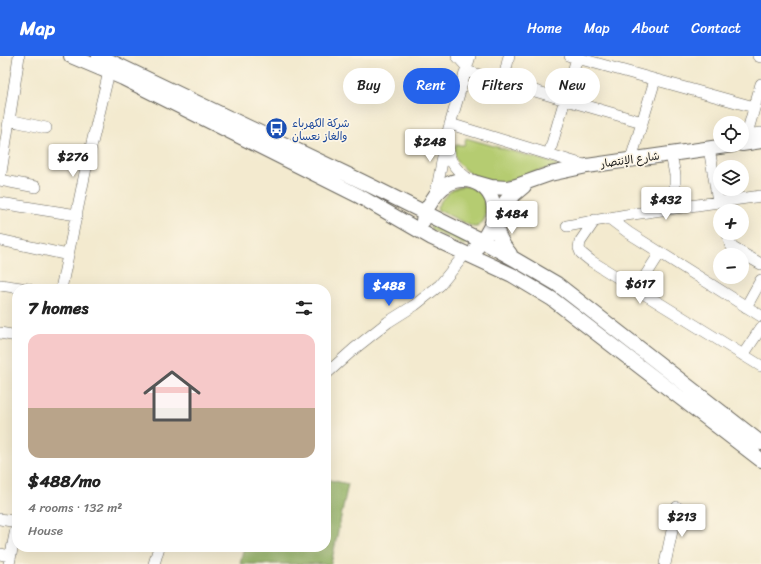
<!DOCTYPE html>
<html lang="en">
<head>
<meta charset="utf-8">
<style>
  :root { --surface:#fff; --page:#f2f2f2; --text:#222; --muted:#767676; --accent:#2563eb }
  body { margin:0; font-family:Sriracha,"Playpen Sans Arabic",sans-serif; background:var(--page); color:var(--text); height:100vh; display:flex; flex-direction:column; font-size:15px; white-space:nowrap }
  * { box-sizing:border-box; margin:0 }
  p { font-size:13px; color:var(--muted) }
  .icon { flex:none; width:22px; height:22px; fill:none; stroke:currentColor; stroke-width:2; stroke-linecap:round; stroke-linejoin:round }
  .map { position:relative; flex:1; overflow:hidden }
  .details { position:absolute; left:12px; top:228px; width:319px; height:268px; display:flex; flex-direction:column; background:var(--surface); border-radius:16px; box-shadow:0 4px 16px #0002 }
  .details>* { flex:none }
  .hud { position:absolute; left:343px; top:12px; width:358px; height:36px; display:flex; gap:8px }
  .tools { position:absolute; left:713px; top:60px; display:grid; gap:8px }
  .tools a { display:grid; place-items:center; width:36px; height:36px; border-radius:50%; background:var(--surface); box-shadow:0 4px 16px #0002; font-size:20px }
  .price { position:absolute; translate:-50% -34px; padding:0 9px; border-radius:4px; background:#fff; color:#222; font-size:13px; line-height:26px; filter:drop-shadow(0 1px 2px #0008) }
  .price::after { content:''; position:absolute; left:50%; top:24px; width:12px; height:9px; margin-left:-6px; background:inherit; clip-path:polygon(0 0,100% 0,50% 100%) }
  .price.active { background:var(--accent); color:#fff }
  ul { padding:0; list-style:none }
  li { display:grid; align-content:center; gap:8px; height:212px; padding:0 16px }
  li span { display:grid; place-items:center; height:124px; border-radius:12px; color:#555 }
  li>.icon { margin-inline-start:auto }
  span .icon { width:72px; height:72px; fill:#fffc; stroke-width:1 }
  li b { font-size:17px }
  h2 { display:flex; justify-content:space-between; align-items:center; height:48px; padding:0 16px; font-size:17px }
  .pill { padding:0 14px; border-radius:18px; background:var(--surface); box-shadow:0 4px 16px #0002; font-size:14px; line-height:36px }
  .pill.active { background:var(--accent); color:#fff }
  header { display:flex; align-items:center; gap:24px; box-sizing:border-box; height:56px; padding:0 20px; background:var(--accent); color:#fff }
  header strong { font-size:19px }
  nav { display:flex; gap:22px; margin-inline-start:auto; font-size:14px }
  .map>svg:first-child { display:block }
</style>
</head>
<body>
<header>
<strong>Map</strong>
<nav><a>Home</a><a>Map</a><a>About</a><a>Contact</a></nav>
</header>
<div class="map">
<svg width="761" height="508" viewBox="0 0 761 508">
  <rect width="100%" height="100%" fill="#fcf5e5"/>
  <filter id="ink" filterUnits="userSpaceOnUse"><feTurbulence type="fractalNoise" baseFrequency=".025" numOctaves="2"/><feDisplacementMap in="SourceGraphic" scale="8" xChannelSelector="R" yChannelSelector="G"/><feConvolveMatrix kernelMatrix="1 2 1 2 8 2 1 2 1" color-interpolation-filters="sRGB"/></filter>
  <filter id="wash" filterUnits="userSpaceOnUse"><feTurbulence type="fractalNoise" baseFrequency=".012" numOctaves="4" result="noise"/><feDisplacementMap in="SourceGraphic" scale="16" xChannelSelector="R" yChannelSelector="G"/><feGaussianBlur stdDeviation="0.9" result="paint"/><feColorMatrix in="noise" values="0 0 0 0 0 0 0 0 0 0 0 0 0 0 0 0 0 1.4 0 .05"/><feComposite in="paint" operator="in"/></filter>
  <g filter="url(#wash)">
    <rect width="100%" height="100%" fill="#f3eacf"/>
    <path fill="#b5cc71" stroke="#687446" d="M466,82L557,108L558,110C548,113 538,115 528,117C522,119 519,122 514,124C499,130 472,122 462,111C455,105 453,97 456,89H464Z
      M463,130L470,131L482,137C487,150 490,162 477,171H473L438,154L437,151C444,140 450,133 463,130Z
      M430,166L469,186L464,189L431,174Z"/>
    <path fill="#90b063" stroke="#566640" d="M326,423L348,428L331,508H240L244,491H326Z"/>
  </g>
  <g filter="url(#ink)">
    <g fill="none" stroke-linecap="round" stroke-linejoin="round">
      <defs>
        <path id="minor" d="M457,0L467,11
          M570,0L754,51
          M758,0L761,1
          M466,15L642,66
          M503,26L509,0
          M9,64L46,72
          M450,68L587,110
          M746,79L761,77
          M744,88L761,28
          M447,89C448,106 458,116 471,125
          M709,92L718,145
          M549,98L577,2
          M671,98L675,119V152
          M631,103L655,24
          M0,123L19,0
          M0,124L36,131
          M434,141L438,127L447,79L470,0
          M0,147L77,159
          M609,162L629,177L761,260
          M595,164L580,186L579,192L581,197L591,205L761,310
          M567,170L626,159L761,140
          M728,177L730,188L733,192L761,208
          M0,184L68,199
          M0,229L28,233
          M61,233L86,112L109,16
          M637,233L660,197
          M746,251L761,224
          M0,277L17,280
          M743,299L761,272
          M326,318L354,293L388,266L415,249L440,229L465,198
          M0,463L17,466
          M0,498L10,500
          M9,508L17,468
          M154,508L159,491
          M665,508L677,451"/>
        <path id="major" d="M71,0L123,22L359,140L432,182L512,219L552,243L761,404
          M99,0L361,125L482,185L516,204L557,228L761,387
          M742,88L761,85
          M477,127L491,131L507,132L516,130L550,118L587,110L733,89
          M423,165C423,156 429,150 433,143C459,101 514,136 487,177C484,182 481,188 476,192
          M510,198C500,187 497,176 494,162L506,145L524,130"/>
      </defs>
      <use href="#minor" stroke="#67645b" stroke-width="12"/>
      <use href="#major" stroke="#67645b" stroke-width="16"/>
      <use href="#minor" stroke="#fff" stroke-width="11"/>
      <use href="#major" stroke="#fff" stroke-width="14"/>
    </g>
  </g>
  <defs>
    <symbol id="bus-disc" viewBox="-11 -11 22 22"><circle r="9.5" fill="#1a4fb4" stroke="#fcf5e5"/><path d="M-5-6H5V4H4V6H2V4H-2V6H-4V4H-5ZM-3.5-4V0h7V-4ZM-3.5 1.2v1.5H-2V1.2ZM2 1.2v1.5H3.5V1.2Z" fill="#fff"/></symbol>
  </defs>
  <g fill-rule="evenodd">
    <use href="#bus-disc" x="264" y="60" width="25" height="25"/>
  </g>
  <g text-anchor="middle" dominant-baseline="central" stroke-width="3.5" stroke-linejoin="round" paint-order="stroke">
    <g font-size="11" fill="#164399" stroke="#fcf5e5" text-anchor="start">
      <text x="292" y="67">شركة الكهرباء<tspan x="292" dy="13">والغاز نعسان</tspan></text>
    </g>
    <g font-size="11" fill="#1c1c1c" stroke="#fcf5e5">
      <text transform="translate(630 104) rotate(-8)">شارع الإنتصار</text>
    </g>
  </g>
</svg>
<div class="tools">
<a><svg class="icon" aria-label="locate" viewBox="0 0 24 24"><circle cx="12" cy="12" r="6"/><path d="M12 2v4M12 18v4M2 12h4M18 12h4"/></svg></a>
<a><svg class="icon" aria-label="layers" viewBox="0 0 24 24"><path d="M12 4l9 5-9 5-9-5zM3 14l9 5 9-5"/></svg></a>
<a>+</a>
<a>−</a>
</div>
<b class="price" style="left:430px;top:107px">$248</b>
<b class="price" style="left:73px;top:122px">$276</b>
<b class="price" style="left:666px;top:165px">$432</b>
<b class="price" style="left:512px;top:179px">$484</b>
<b class="price" style="left:640px;top:249px">$617</b>
<b class="price active" style="left:389px;top:251px">$488</b>
<b class="price" style="left:682px;top:482px">$213</b>
<div class="hud">
<a class="pill">Buy</a>
<a class="pill active">Rent</a>
<a class="pill">Filters</a>
<a class="pill">New</a>
</div>
<section class="details">
<h2>7 homes<svg class="icon" aria-label="filters" viewBox="0 0 24 24"><path d="M4 7h16M4 17h16"/><circle cx="9" cy="7" r="2"/><circle cx="15" cy="17" r="2"/></svg></h2>
<ul>
<li><span style="background:linear-gradient(#f6c9c9 60%,#b9a48a 0)"><svg class="icon" aria-label="home" viewBox="0 0 24 24"><path d="M3 11l9-7 9 7M6 9v11h12V9"/></svg></span><div><b>$488/mo</b><p>4 rooms · 132 m²</p><p>House</p></div></li>
</ul>
</section>
</div>
</body>
</html>
